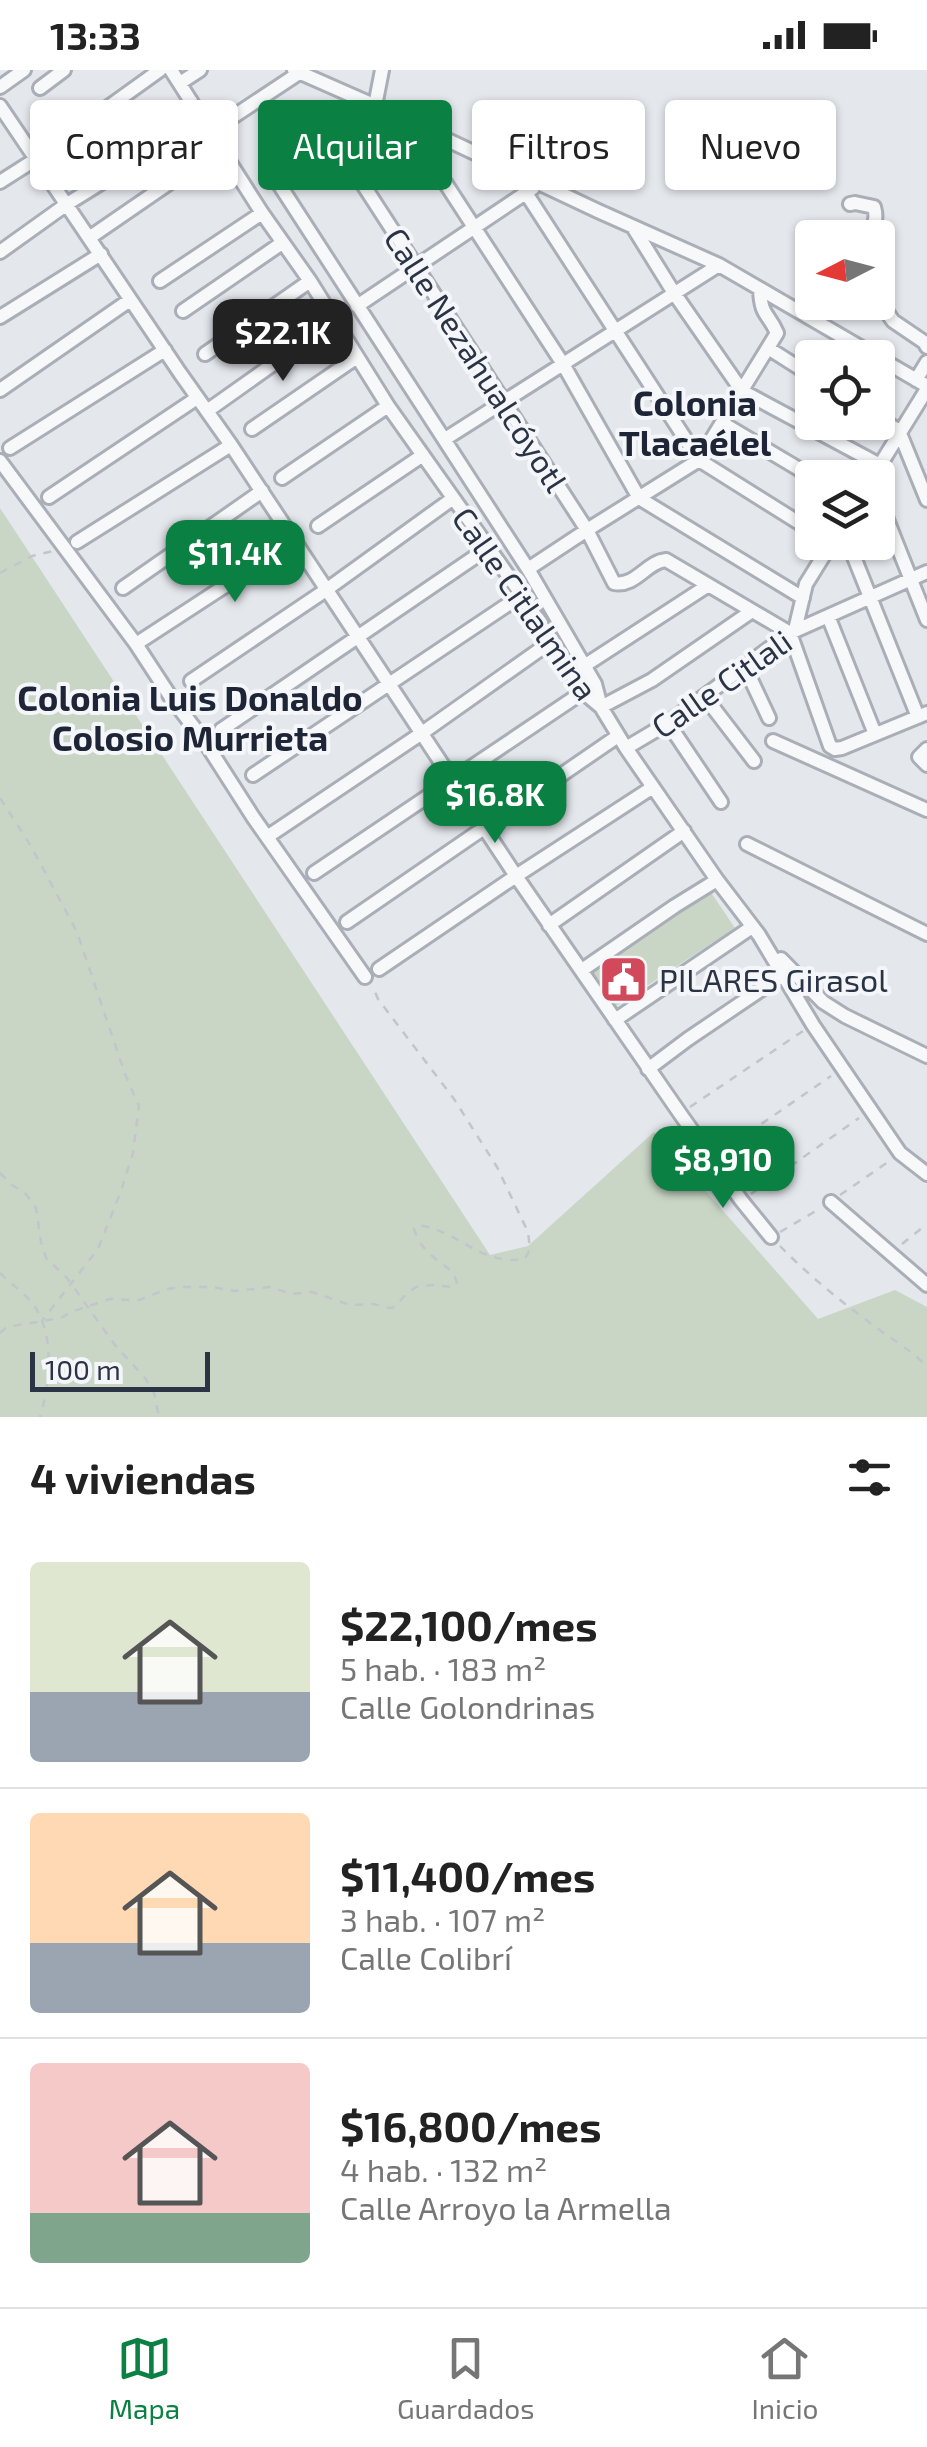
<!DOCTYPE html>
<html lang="es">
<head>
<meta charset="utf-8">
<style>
  :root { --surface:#fff; --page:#f2f2f2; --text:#222; --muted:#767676; --line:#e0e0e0; --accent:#0b8043 }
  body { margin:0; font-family:"Exo 2",sans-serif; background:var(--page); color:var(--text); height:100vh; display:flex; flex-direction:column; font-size:38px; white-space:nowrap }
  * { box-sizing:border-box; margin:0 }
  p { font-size:32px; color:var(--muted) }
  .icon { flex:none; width:55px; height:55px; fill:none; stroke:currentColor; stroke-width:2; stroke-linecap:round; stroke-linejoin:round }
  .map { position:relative; height:1347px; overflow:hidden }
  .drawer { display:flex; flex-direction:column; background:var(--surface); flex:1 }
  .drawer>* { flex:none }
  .hud { position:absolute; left:30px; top:30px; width:868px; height:90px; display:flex; gap:20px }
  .needle { width:65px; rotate:264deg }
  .controls { position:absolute; left:795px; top:150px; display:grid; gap:20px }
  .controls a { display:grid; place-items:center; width:100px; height:100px; border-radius:10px; background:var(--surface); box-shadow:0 2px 8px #0004; font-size:50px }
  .scale { position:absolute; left:30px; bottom:25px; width:180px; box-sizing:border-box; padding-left:10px; border:5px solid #2b3445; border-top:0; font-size:28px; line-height:35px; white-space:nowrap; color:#2b3445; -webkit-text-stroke:8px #f4f6f9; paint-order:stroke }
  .price { position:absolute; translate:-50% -85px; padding:0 22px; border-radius:20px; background:var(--accent); color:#fff; font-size:32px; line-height:65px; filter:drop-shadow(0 2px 5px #0008) }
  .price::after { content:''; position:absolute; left:50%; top:60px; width:30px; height:22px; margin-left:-15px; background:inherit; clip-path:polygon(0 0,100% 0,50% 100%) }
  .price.active { background:#222; color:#fff }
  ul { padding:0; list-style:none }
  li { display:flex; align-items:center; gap:30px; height:250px; padding:0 30px }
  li+li { border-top:2px solid var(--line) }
  li span { display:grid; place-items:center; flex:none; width:280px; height:200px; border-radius:10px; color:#555 }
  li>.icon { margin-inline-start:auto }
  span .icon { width:120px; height:120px; fill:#fffc; stroke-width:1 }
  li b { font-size:42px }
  h2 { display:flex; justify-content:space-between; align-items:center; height:120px; padding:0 30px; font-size:42px }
  .tag { padding:0 35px; border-radius:10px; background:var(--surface); box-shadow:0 2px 8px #0004; font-size:35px; line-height:90px }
  .tag.active { background:var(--accent); color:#fff }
  .status { display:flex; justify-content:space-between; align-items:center; height:70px; padding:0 50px; background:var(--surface); direction:ltr }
  .status svg { height:28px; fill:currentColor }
  .tabs { display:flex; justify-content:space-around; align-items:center; height:140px; border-top:2px solid var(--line); background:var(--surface); font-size:28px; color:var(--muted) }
  .tabs a { display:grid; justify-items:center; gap:5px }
  .tabs .active { color:var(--accent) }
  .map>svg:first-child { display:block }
</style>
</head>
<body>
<div class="status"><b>13:33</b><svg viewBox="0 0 49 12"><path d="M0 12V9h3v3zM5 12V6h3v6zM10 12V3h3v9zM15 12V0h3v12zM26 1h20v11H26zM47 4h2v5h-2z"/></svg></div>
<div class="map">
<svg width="927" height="1347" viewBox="0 0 927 1347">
  <rect width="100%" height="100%" fill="#e4e7ec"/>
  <path fill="#c9d6c5" d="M0,438L490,1185L528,1176L654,1062L818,1249L895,1220L927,1237V1347H0Z
    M710,821L735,858L613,938L589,904Z"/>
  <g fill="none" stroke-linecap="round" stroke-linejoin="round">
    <defs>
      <path id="street" d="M171,0L262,143L310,211L388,336L522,525L583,622L601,637L626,678L717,810L759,865L813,955L900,1083L927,1104
        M294,0L369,33L598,141L719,195L927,316
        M180,13L200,0
        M0,17L24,0
        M40,18L64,0
        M369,33L329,62L282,90L275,99L277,111L528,499L595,614L601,637L652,610L752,541
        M0,36L180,303L231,375L516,806L681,1045L741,1130L771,1167
        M375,36L382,0
        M405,51L563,294L639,428L803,528
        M210,62L302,1
        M329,62L587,460L614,513C636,517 646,492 666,490L790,563L830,676L835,679L842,678L927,643
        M0,112L36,89L160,0
        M526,123L699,390L812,461
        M633,157L674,223L742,321L880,395
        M89,168L220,78
        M850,168C867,162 880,158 874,137L855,133L850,134
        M0,182L67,134L141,88L152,76L172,46L191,31
        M160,211L262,143
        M878,229L893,251L924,272L927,277
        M357,236L533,118
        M183,241L282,173
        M0,247L101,184
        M812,247L823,232
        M768,278L812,306
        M205,284L310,211
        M916,310L927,292
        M0,320L130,230
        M207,341L334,251
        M878,347L899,361L927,430
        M722,353L814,408
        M252,359L357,287
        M445,369L719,195
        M10,378L165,280
        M0,391L136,574L170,626L205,672L253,747L365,907
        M282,408L388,336
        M872,408L927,319
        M49,427L197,328
        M878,427L927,550
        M318,456L423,385
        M77,472L231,375
        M848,472L918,647
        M528,499L587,460L699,390L777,263C768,242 761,247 760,219
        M123,518L262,421
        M828,546L875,664
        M795,560L806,514L832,472
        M136,574L294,471
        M584,596L707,516
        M745,597L769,648
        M191,611L326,520L452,429
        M705,627L754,691
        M668,653L721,732
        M221,660L488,478
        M773,671L927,740
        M626,678L668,653L790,563L927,502
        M927,679L919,687L927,695
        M253,705L522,525
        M267,767L422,663L552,571
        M747,774L927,864
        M314,803L583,622
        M347,852L618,666
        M549,855L684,761
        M781,889L823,932L845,946L927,986
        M379,899L516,806L653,717
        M582,900L675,836L717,810
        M615,950L752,857
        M648,999L688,969L784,904
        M831,1132L927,1215"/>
    </defs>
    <use href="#street" stroke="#a9aeb7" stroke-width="18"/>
    <path stroke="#c2c5cb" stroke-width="2.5" stroke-dasharray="8 8" stroke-linecap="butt" d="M30,60L56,41L47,28
      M0,503L32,486L53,481
      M0,728L31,776L77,862L125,1004L139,1036L133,1083L121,1121L98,1179L42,1251
      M690,1037L803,961
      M722,1081L831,1006
      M0,1103L12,1115L26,1124L36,1138L41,1172L46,1188L67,1208L115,1275L145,1308L154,1323L159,1347
      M751,1124L859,1048
      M840,1125L891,1090
      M780,1162L821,1138
      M902,1174L927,1154
      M780,1176C809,1206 844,1234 877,1258C894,1271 913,1281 927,1297
      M0,1203C11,1214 27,1225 35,1237C55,1268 50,1313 40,1347
      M0,1263L7,1257L61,1248L71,1242L110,1229L139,1230L167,1219L185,1217H212L235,1221L270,1217L292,1224L312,1222L350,1235L373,1234L390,1238L395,1237L407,1223L416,1217L433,1215L452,1217L457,1214C454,1197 439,1194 428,1182C421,1176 417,1168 414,1159L419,1155C463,1163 478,1195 525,1189L530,1179L528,1162L497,1097L454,1029L378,929L373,917"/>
    <use href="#street" stroke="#f7f8fa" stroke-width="12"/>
  </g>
  <defs>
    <symbol id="civic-square" viewBox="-11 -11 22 22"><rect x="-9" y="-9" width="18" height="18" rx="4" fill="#d1495b" stroke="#f4f6f9"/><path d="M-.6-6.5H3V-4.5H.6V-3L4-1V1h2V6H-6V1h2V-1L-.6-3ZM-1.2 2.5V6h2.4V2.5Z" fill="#fff"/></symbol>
  </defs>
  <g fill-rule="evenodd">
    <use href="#civic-square" x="596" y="882" width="55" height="55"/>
  </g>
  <g text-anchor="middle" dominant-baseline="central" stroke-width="8" stroke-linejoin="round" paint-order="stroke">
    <g font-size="32" fill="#2b3445" stroke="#f4f6f9">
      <text transform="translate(477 289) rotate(57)">Calle Nezahualcóyotl</text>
      <text transform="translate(526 533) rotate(55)">Calle Citlalmina</text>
      <text transform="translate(721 613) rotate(-35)">Calle Citlali</text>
    </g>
    <g font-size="32" fill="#2b3445" stroke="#f4f6f9" text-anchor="start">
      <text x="659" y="909">PILARES Girasol</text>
    </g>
    <g font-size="35" font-weight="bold" fill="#1d2536" stroke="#f4f6f9">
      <text x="695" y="332">Colonia<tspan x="695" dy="40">Tlacaélel</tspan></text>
      <text x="190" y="627">Colonia Luis Donaldo<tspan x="190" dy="40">Colosio Murrieta</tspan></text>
    </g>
  </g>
</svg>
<div class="controls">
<a><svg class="needle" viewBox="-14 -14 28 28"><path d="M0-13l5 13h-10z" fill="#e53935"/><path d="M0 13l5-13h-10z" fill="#767676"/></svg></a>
<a><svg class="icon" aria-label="locate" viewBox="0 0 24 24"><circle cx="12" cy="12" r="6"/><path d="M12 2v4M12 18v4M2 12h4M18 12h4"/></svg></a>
<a><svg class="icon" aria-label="layers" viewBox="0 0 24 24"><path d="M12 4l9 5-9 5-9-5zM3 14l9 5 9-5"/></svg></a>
</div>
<div class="scale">100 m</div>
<b class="price active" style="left:283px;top:314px">$22.1K</b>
<b class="price" style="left:235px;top:535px">$11.4K</b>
<b class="price" style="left:495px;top:776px">$16.8K</b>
<b class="price" style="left:723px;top:1141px">$8,910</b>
<div class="hud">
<a class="tag">Comprar</a>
<a class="tag active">Alquilar</a>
<a class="tag">Filtros</a>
<a class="tag">Nuevo</a>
</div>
</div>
<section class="drawer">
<h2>4 viviendas<svg class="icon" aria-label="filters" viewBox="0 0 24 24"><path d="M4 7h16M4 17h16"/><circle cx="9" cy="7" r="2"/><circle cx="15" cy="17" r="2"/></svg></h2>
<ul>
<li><span style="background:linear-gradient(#dfe7d0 65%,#9aa5b1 0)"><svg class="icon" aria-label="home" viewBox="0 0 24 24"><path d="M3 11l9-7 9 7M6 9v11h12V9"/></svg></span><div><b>$22,100/mes</b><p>5 hab. · 183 m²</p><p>Calle Golondrinas</p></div></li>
<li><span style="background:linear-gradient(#ffd9b3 65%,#9aa5b1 0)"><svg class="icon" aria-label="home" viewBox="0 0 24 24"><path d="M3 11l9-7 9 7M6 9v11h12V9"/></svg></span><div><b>$11,400/mes</b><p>3 hab. · 107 m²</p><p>Calle Colibrí</p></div></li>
<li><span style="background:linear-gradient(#f6c9c9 75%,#7fa58c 0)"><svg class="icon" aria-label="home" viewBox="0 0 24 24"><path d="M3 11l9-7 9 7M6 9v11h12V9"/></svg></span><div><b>$16,800/mes</b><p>4 hab. · 132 m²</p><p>Calle Arroyo la Armella</p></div></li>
</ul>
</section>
<nav class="tabs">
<a class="active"><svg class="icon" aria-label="map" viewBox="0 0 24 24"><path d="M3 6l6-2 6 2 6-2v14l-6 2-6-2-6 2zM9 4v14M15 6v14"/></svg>Mapa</a>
<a><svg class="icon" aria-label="saved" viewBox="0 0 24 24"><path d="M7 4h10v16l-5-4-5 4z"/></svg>Guardados</a>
<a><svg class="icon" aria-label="home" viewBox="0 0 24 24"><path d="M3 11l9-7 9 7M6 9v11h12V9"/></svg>Inicio</a>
</nav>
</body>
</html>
